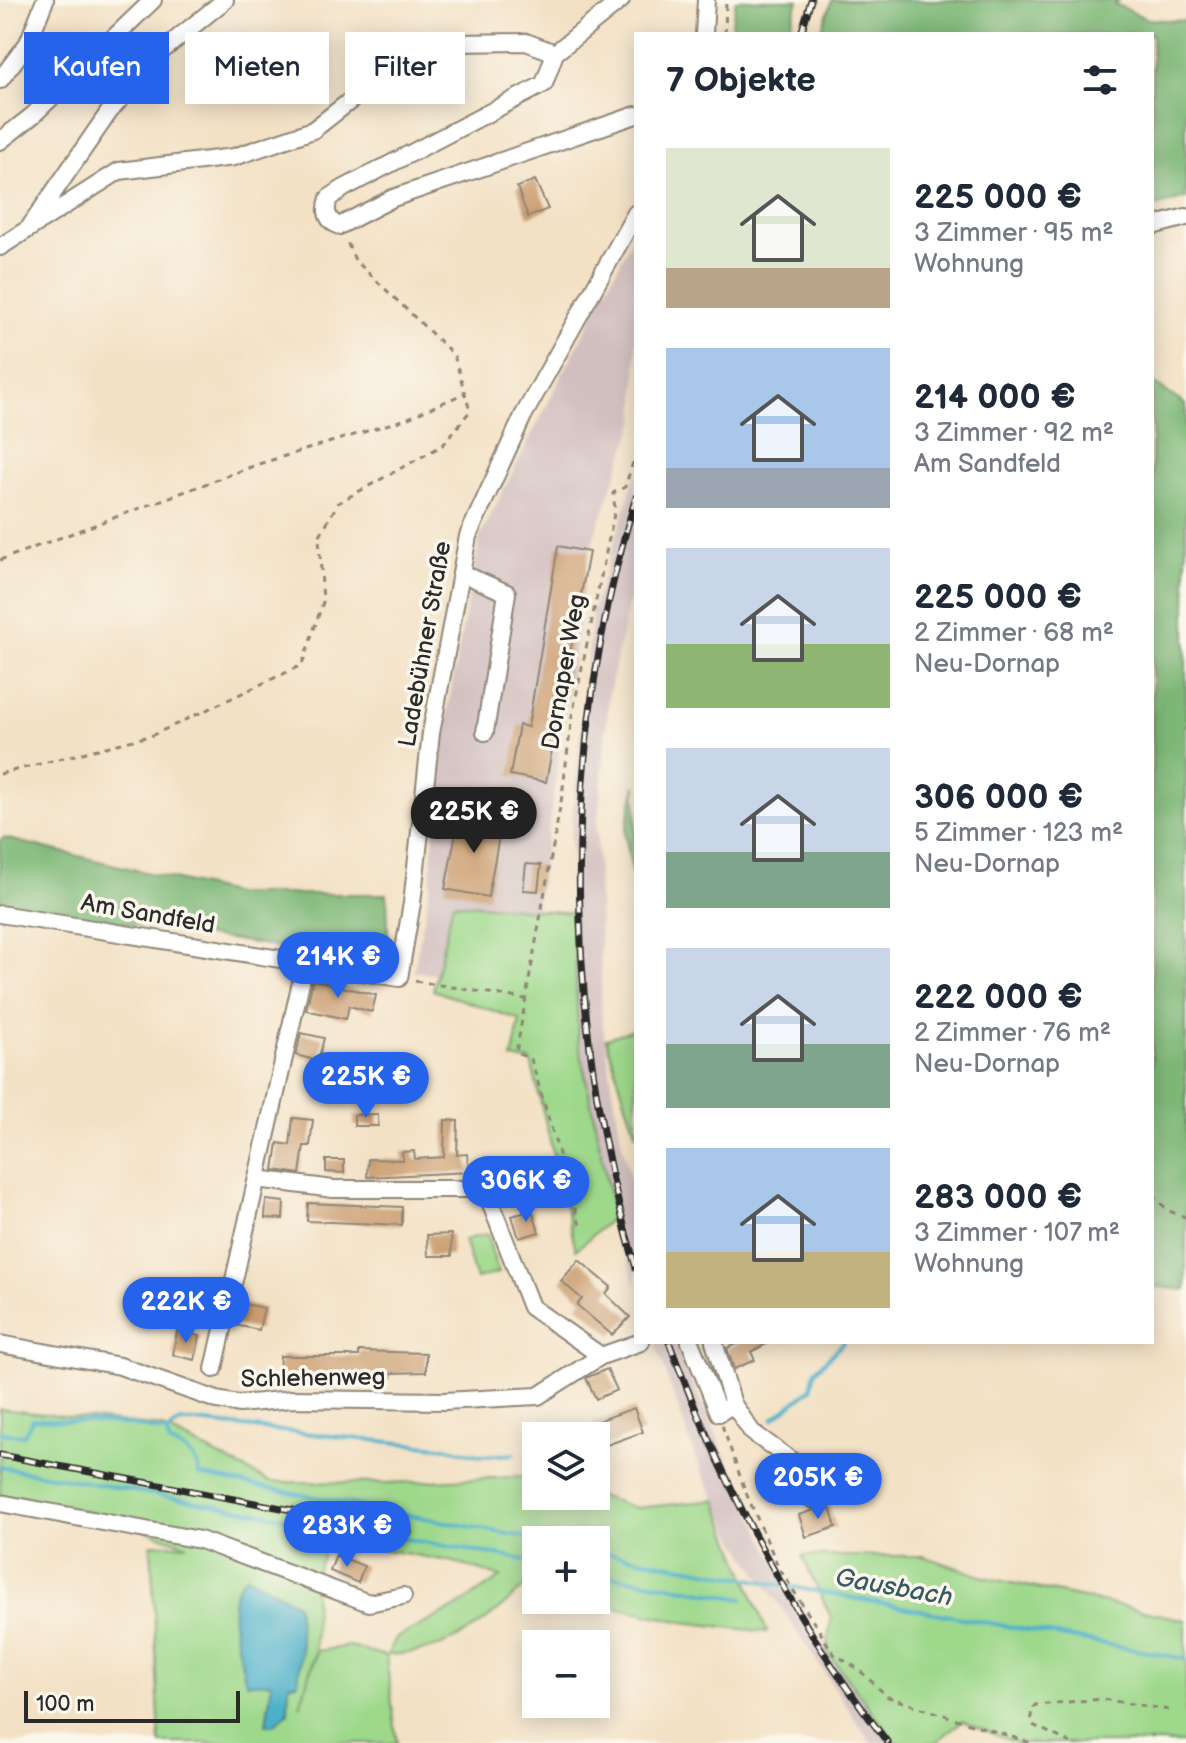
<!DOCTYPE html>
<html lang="de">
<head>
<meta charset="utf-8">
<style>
  :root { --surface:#fff; --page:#f6f6f7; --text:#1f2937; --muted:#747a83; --accent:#2563eb }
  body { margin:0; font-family:"Balsamiq Sans",sans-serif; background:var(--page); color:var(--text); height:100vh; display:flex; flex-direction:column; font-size:30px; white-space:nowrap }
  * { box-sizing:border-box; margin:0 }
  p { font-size:26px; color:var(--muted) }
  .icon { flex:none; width:44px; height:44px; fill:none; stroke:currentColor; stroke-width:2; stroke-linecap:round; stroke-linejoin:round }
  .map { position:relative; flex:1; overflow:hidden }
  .panel { position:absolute; left:634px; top:32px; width:520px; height:1312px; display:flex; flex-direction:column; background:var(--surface); border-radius:0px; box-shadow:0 4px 20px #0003 }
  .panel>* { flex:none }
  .top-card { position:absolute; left:24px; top:32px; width:490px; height:72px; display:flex; gap:16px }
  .controls { position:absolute; left:522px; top:1422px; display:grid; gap:16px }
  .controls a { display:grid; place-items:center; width:88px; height:88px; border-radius:0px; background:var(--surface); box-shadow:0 4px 20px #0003; font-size:40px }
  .scale { position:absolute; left:24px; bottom:20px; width:216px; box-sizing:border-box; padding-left:8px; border:4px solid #2b2b2b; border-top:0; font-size:22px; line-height:28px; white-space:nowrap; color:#2b2b2b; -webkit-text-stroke:6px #fbf7ec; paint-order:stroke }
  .price { position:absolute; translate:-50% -68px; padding:0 18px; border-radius:28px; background:var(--accent); color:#fff; font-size:26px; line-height:52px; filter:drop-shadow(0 2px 4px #0008) }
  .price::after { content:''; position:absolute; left:50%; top:48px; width:24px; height:18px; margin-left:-12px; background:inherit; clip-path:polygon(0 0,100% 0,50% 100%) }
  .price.active { background:#222; color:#fff }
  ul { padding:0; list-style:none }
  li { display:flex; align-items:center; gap:24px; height:200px; padding:0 32px }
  li span { display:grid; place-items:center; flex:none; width:224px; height:160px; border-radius:0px; color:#555 }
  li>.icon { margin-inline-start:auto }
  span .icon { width:96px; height:96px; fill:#fffc; stroke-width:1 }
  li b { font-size:34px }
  h2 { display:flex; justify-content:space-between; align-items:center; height:96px; padding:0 32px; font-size:34px }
  .tag { padding:0 28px; border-radius:0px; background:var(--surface); box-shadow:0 4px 20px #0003; font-size:28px; line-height:72px }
  .tag.active { background:var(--accent); color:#fff }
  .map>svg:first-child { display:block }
</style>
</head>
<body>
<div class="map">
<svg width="1186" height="1743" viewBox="0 0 1186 1743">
  <rect width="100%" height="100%" fill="#fbf7ec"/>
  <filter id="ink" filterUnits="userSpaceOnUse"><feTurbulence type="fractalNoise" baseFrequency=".0125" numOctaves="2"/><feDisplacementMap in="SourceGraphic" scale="16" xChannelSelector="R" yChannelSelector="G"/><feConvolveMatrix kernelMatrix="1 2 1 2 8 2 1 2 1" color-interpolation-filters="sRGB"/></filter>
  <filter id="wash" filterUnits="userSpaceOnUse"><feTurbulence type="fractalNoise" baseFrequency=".006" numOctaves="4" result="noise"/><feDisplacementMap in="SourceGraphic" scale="32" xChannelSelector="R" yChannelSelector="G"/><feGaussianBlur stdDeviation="1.8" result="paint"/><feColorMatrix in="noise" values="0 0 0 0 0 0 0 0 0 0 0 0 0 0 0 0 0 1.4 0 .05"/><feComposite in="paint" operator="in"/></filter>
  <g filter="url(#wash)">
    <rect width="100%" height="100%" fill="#f3e1c5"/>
    <path fill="#d2bfc0" d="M636,231V420L589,552L536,910L454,903L437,975L414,971L430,886L440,750L480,536Z
      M636,474V570L609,693L597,831L602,1021L621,1138L636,1202V1288L603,1176L578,1039L571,832L592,613Z
      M655,1342H674L769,1550L827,1651L896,1743H871L736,1540L697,1462Z"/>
    <path fill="#9ed88b" stroke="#64825b" stroke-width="2" d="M453,903L574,913L578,1039L614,1216L576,1250L531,1061L512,1059L520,1020L433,990Z
      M636,1028V1135L606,1039Z
      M487,1234L498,1273L476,1279L464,1240Z
      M0,1409L162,1427L270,1482L387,1483L536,1476V1496L596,1495L636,1508L716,1500L767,1632L683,1622L582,1600H596V1540H536V1589L525,1586C481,1627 449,1653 387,1655L396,1638L453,1609L501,1577L454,1562L329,1540L314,1578L315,1652L300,1706L317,1651L349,1646L386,1656L397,1743H160L151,1544L188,1545C128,1524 64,1500 0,1495Z
      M802,1556H923L984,1577L1186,1620V1743H1015L962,1721L935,1743H896L827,1651L831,1617Z"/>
    <path fill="#7eb877" stroke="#547251" stroke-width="2" d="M736,0H798L788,34H730Z
      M832,0H1119L1115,4L1147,19L1186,21V198L1152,208V34H820Z
      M1152,382L1186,405V1290L1152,1286Z
      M636,785V896L625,833Z
      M4,838L235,894H387L389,964L0,904V840Z"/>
    <path fill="#4bb0ca" stroke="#3b6e7a" stroke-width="2" d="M246,1576L297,1604L301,1650L298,1683L289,1684L288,1712L274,1725L266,1724L272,1683H246C240,1651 219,1600 246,1576Z"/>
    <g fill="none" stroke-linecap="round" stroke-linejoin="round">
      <path stroke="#4bb0ca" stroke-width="4" d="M773,1419L811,1389L815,1371L844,1342
        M166,1432L181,1422H196L449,1448L481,1456L515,1454
        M0,1433L24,1435L33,1419L125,1424L166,1432L170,1444C186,1448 198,1458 199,1475L540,1540
        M0,1467L536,1562
        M596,1551L1186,1659
        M596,1573L743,1599"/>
    </g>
    <g id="blocks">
      <path fill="#cb9d6f" d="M535,180L548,209L528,217L517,187Z
        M558,546L589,552L546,782L510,775L519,725L528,727Z
        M460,812L502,820L488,897L445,889Z
        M526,864L541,865L538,891L523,890Z
        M313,980L376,995L372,1012L349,1006L346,1019L306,1010Z
        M301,1033L324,1038L318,1061L296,1055Z
        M378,1114V1126H354V1115Z
        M293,1118L313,1120L310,1146H304L300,1174L274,1170L278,1143L290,1145Z
        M445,1120L458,1121L457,1155L467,1154L469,1172L367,1177L368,1159L403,1160L402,1152L414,1151L415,1159L444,1157Z
        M326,1160H344V1173L326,1172Z
        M515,1172H523L528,1186L504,1195L498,1179Z
        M266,1200L284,1202L283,1219L265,1218Z
        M308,1203L402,1207V1225L307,1221Z
        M532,1210L539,1232L519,1238L512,1216Z
        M451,1234L452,1256H428L427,1235Z
        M579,1260L611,1287L606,1294L630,1317L612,1335L577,1305L582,1299L561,1281Z
        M240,1303L264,1308L259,1330L235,1325Z
        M177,1331L200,1336L195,1360L173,1355Z
        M742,1342H770L751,1352L755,1360L734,1369L727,1348Z
        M359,1351L426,1353V1372L391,1373V1378H359V1375L279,1376L280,1356H359Z
        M607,1369L617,1390L596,1399L586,1378Z
        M634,1408L643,1432L601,1447L592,1423Z
        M829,1505L836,1527L806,1537L799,1515Z
        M336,1555L364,1566L358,1583L330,1571Z"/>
    </g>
  </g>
  <g filter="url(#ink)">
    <use href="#blocks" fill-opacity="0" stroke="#8f8678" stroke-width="2"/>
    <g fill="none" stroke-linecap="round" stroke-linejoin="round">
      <defs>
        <path id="minor" d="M621,0L555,53L544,84L344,188L329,198C325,210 326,220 339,226L393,198L636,115
          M704,34L706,0
          M0,80L28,43L45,0
          M0,141L32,116L153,0
          M31,225L109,112L163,50L225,0
          M1152,226L1186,217
          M0,247L119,171L234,157L313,130L382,76L458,43L526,42L555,53
          M461,573L507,593L485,732
          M0,914L399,978L412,903L431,733L468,536L523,416L636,213
          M257,1179L333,1189H485L531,1307L601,1356
          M690,1342L719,1413L733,1404
          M714,1342L733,1404L752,1432L799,1466L812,1499
          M0,1344L120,1366L217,1400L239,1404L292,1399L444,1401L538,1396L601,1356L641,1342
          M214,1369L305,964
          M0,1503L200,1540L369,1603L403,1596"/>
      </defs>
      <use href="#minor" stroke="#8f8678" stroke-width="20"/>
      <path stroke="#8f8678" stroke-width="3" stroke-dasharray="6 6" stroke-linecap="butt" d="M725,34L726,0
        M0,560L259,464L406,419L465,393
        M0,774L153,735L302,665L323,602L319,537L338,503L443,445L470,411L454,355L355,260L346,240
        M415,981L525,999
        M1152,1195L1169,1211L1186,1217
        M580,1225L531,1059L516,1053L562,796L572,716L615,509L613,493L625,487L636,453
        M722,1425L746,1493L779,1568L834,1654L857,1668L888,1697L1031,1743
        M1071,1743L1033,1725L1031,1715L1035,1705L1102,1699L1169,1710"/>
      <use href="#minor" stroke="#fff" stroke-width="16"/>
      <defs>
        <path id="rail" d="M801,34L811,0
          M636,497C559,749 562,1017 636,1268
          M669,1342C723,1486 794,1622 888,1743
          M0,1455L409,1532"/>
      </defs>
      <use href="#rail" stroke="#2b2b2b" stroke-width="7"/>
      <use href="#rail" stroke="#fbf7ec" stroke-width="4" stroke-dasharray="12" stroke-linecap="butt"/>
    </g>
  </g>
  <g text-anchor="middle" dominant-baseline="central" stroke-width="7" stroke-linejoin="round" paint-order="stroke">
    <g font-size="24" fill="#2b2b2b" stroke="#fbf7ec">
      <text transform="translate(425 644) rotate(-80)">Ladebühner Straße</text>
      <text transform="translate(564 672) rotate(-80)">Dornaper Weg</text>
      <text transform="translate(148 914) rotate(10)">Am Sandfeld</text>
      <text transform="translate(313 1378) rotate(-1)">Schlehenweg</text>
    </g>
    <g font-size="26" font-style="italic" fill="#365a63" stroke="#fbf7ec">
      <text transform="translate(894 1588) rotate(10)">Gausbach</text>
    </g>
  </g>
</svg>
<div class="controls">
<a><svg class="icon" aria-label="layers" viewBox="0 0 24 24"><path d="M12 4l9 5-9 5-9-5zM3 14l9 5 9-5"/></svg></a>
<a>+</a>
<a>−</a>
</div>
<div class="scale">100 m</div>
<b class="price active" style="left:474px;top:855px">225K €</b>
<b class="price" style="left:338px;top:1000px">214K €</b>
<b class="price" style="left:366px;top:1120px">225K €</b>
<b class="price" style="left:526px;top:1224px">306K €</b>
<b class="price" style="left:186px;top:1345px">222K €</b>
<b class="price" style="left:818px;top:1521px">205K €</b>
<b class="price" style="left:347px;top:1569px">283K €</b>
<div class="top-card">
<a class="tag active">Kaufen</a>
<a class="tag">Mieten</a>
<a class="tag">Filter</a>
</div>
<section class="panel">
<h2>7 Objekte<svg class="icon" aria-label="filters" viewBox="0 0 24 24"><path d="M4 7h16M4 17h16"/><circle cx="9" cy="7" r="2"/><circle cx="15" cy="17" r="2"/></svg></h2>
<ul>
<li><span style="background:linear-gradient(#dfe7d0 75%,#b9a48a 0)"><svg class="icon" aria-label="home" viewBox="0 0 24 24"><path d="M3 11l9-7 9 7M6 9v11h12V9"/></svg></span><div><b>225 000 €</b><p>3 Zimmer · 95 m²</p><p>Wohnung</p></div></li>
<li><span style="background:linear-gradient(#a9c7e8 75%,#9aa5b1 0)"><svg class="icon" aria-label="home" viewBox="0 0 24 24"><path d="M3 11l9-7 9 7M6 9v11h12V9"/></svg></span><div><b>214 000 €</b><p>3 Zimmer · 92 m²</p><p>Am Sandfeld</p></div></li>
<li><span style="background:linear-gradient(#c9d6e8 60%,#8fb573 0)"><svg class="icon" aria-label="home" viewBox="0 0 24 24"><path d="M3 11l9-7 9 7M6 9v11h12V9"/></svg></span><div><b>225 000 €</b><p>2 Zimmer · 68 m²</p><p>Neu-Dornap</p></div></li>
<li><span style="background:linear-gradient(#c9d6e8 65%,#7fa58c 0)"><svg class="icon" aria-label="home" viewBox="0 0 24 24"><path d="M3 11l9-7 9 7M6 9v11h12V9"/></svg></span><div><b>306 000 €</b><p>5 Zimmer · 123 m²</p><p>Neu-Dornap</p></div></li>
<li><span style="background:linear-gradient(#c9d6e8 60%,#7fa58c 0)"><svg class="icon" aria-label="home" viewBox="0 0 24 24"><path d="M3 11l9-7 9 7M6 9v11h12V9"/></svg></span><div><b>222 000 €</b><p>2 Zimmer · 76 m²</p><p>Neu-Dornap</p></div></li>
<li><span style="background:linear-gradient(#a9c7e8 65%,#c2b280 0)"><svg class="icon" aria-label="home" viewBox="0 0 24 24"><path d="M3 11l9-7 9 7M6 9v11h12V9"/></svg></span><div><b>283 000 €</b><p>3 Zimmer · 107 m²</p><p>Wohnung</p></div></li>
</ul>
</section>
</div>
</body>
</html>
